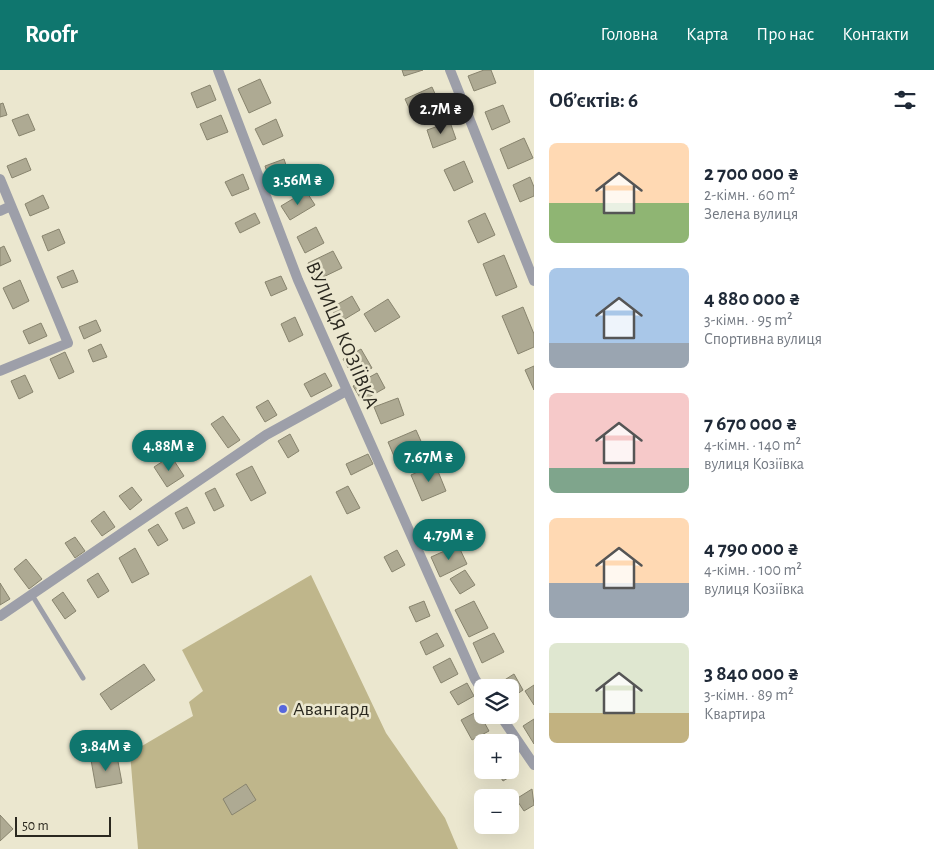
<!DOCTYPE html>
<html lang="uk">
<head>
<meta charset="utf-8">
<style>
  :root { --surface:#fff; --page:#f2f2f3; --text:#1f2937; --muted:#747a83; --accent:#0f766e }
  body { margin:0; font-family:"Alegreya Sans",sans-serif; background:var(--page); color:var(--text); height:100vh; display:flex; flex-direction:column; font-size:19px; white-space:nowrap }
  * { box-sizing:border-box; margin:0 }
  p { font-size:16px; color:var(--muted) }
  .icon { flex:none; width:28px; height:28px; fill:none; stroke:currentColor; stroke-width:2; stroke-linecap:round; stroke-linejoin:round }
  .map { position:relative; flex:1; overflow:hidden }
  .drawer { display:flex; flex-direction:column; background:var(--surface); width:400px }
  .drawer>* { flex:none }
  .fabs { position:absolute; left:474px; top:609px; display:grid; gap:10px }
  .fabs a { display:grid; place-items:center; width:45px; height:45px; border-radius:8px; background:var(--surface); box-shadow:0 5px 20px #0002; font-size:25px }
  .scale { position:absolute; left:15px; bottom:12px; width:96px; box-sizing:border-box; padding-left:5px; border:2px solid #2a281f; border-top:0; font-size:14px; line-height:18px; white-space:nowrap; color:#2a281f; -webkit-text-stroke:4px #ebe7cf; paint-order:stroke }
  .price { position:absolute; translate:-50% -42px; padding:0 11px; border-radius:18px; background:var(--accent); color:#fff; font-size:16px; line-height:32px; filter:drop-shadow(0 1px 2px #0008) }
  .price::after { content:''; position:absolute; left:50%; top:30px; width:15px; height:11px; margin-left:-8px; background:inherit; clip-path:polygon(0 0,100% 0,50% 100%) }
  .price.selected { background:#222; color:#fff }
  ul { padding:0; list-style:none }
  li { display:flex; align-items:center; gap:15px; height:125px; padding:0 15px }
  li span { display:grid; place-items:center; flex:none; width:140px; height:100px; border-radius:8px; color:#555 }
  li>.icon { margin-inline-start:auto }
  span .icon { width:60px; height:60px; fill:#fffc; stroke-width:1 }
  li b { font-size:21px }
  h2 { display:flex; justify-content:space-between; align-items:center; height:60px; padding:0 15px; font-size:21px }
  header { display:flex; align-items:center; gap:30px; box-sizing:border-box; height:70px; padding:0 25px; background:var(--accent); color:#fff }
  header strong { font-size:24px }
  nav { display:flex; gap:28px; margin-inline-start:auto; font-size:18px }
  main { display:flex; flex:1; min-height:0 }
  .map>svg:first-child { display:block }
</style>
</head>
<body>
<header>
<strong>Roofr</strong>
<nav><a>Головна</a><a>Карта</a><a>Про нас</a><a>Контакти</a></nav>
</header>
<main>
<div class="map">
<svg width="534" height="779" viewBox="0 0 534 779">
  <rect width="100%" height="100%" fill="#ebe7cf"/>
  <path fill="#bfb68b" d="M311,505L386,663L445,748L458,779H138L130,683L193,646L189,632L203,621L182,580Z"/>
  <path fill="#aeaa93" stroke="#88846e" d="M402,0H423L404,6Z
    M484,0H491L496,13L474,21L468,6Z
    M260,9L271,33L249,43L238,19Z
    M210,15L216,30L197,38L191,23Z
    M432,17L441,37L414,49L405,29Z
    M3,33L7,45L0,47V34Z
    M503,35L510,52L492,60L485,42Z
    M28,44L35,60L19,66L12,50Z
    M221,45L228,62L207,70L200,54Z
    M276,49L283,66L263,75L255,59Z
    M450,52L456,69L433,78L427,60Z
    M524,68L533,88L508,99L500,79Z
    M26,88L31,100L12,108L7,96Z
    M284,89L289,104L270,111L265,96Z
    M464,91L473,112L454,121L444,100Z
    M243,104L249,119L232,126L225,112Z
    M530,107L534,117V126L520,132L513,115Z
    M306,121L315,135L290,150L281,136Z
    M43,125L49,138L30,146L25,134Z
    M255,143L260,153L240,163L235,153Z
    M485,143L495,165L478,173L468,151Z
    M316,157L324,173L305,183L297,167Z
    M59,159L65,173L48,181L42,166Z
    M4,176L11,191L0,196V178Z
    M333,181L342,198L317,210L308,193Z
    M504,185L517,217L496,226L483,194Z
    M73,200L78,212L62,218L57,207Z
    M281,206L287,219L271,226L265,212Z
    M20,210L29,231L13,239L3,218Z
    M352,226L360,240L340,252L331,238Z
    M388,229L400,247L375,262L364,244Z
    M523,237L534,264V277L518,284L502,246Z
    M295,247L303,265L289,272L281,254Z
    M96,250L101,261L84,269L79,257Z
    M41,253L47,266L29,274L23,261Z
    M101,274L107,287L93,292L88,280Z
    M361,279L372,298L354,308L343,289Z
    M65,282L74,302L59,309L50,289Z
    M534,296V320L525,300Z
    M325,303L332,316L311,327L304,314Z
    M377,303L385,318L362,331L353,316Z
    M25,305L33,322L19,329L11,311Z
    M398,328L404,345L381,354L374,337Z
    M268,330L277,345L265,352L256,337Z
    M223,346L240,370L228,378L211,354Z
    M416,360L424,378L396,391L388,372Z
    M290,364L299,381L288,388L278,371Z
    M368,384L373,394L351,405L346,394Z
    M171,386L184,406L167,417L154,397Z
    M435,394L446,421L422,431L411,405Z
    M252,396L266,423L251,431L236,404Z
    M348,416L360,438L347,444L336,422Z
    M132,417L142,430L130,440L119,426Z
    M215,418L224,436L214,441L205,423Z
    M187,437L195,453L183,459L175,443Z
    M104,441L115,457L102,466L91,451Z
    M158,454L168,470L158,476L148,460Z
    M75,467L85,481L75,488L65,473Z
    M458,475L467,494L440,507L431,487Z
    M135,478L149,504L132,513L119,488Z
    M397,480L405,495L392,502L384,487Z
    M26,489L42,509L29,519L14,499Z
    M465,500L475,515L460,524L450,509Z
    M98,503L109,521L98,528L87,510Z
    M0,513L10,529L0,535Z
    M63,522L76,541L65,549L52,530Z
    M424,531L430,546L416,552L409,537Z
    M474,531L488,558L469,567L455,540Z
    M437,563L444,576L426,585L420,572Z
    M494,563L504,582L482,593L473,573Z
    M450,588L458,604L441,613L433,597Z
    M144,594L155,610L111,640L100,624Z
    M514,604L523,620L510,629V618L495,616Z
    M467,613L474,626L458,635L450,622Z
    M534,615V635L525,621Z
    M478,641L489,661L472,670L461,650Z
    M534,649V674L523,656Z
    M117,686L122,713L96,718L91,690Z
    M510,690L518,702L503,711L496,700H510Z
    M246,714L256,730L232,745L223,729Z
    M532,719L534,735L524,741L516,729Z
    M0,745L13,759L0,771Z"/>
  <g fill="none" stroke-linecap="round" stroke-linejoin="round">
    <path stroke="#9d9fa9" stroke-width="5" d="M32,525L83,608"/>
    <path stroke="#9d9fa9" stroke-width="10" d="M218,0L298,210L475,609L482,620
      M450,0L534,211
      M0,109L68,273L0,301
      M0,141L11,136
      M0,546L266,365L346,321
      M500,645L534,695"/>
  </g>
  <circle fill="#5767dd" stroke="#ebe7cf" stroke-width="2" cx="283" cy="639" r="5"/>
  <g text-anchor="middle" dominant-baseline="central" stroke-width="5" stroke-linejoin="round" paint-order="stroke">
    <g font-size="20" fill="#2a281f" stroke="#ebe7cf">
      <text transform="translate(342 265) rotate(67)">ВУЛИЦЯ КОЗІЇВКА</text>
    </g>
    <g font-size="20" fill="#2a281f" stroke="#ebe7cf" text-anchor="start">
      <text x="293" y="639">Авангард</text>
    </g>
  </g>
</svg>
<div class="fabs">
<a><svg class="icon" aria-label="layers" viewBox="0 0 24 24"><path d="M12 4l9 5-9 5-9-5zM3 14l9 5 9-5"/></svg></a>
<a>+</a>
<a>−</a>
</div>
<div class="scale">50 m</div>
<b class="price selected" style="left:441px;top:65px">2.7M ₴</b>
<b class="price" style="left:298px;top:136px">3.56M ₴</b>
<b class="price" style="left:169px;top:402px">4.88M ₴</b>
<b class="price" style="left:429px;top:413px">7.67M ₴</b>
<b class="price" style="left:449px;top:491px">4.79M ₴</b>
<b class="price" style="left:106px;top:702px">3.84M ₴</b>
</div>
<section class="drawer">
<h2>Об’єктів: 6<svg class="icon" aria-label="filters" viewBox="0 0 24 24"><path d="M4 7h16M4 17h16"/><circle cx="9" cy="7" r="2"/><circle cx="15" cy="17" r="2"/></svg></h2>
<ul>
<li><span style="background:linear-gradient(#ffd9b3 60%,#8fb573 0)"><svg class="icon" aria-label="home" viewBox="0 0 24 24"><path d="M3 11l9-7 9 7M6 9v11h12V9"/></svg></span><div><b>2 700 000 ₴</b><p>2-кімн. · 60 m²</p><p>Зелена вулиця</p></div></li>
<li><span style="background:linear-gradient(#a9c7e8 75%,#9aa5b1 0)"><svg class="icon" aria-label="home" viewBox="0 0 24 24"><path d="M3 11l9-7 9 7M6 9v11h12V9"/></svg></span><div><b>4 880 000 ₴</b><p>3-кімн. · 95 m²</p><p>Спортивна вулиця</p></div></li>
<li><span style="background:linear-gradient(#f6c9c9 75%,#7fa58c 0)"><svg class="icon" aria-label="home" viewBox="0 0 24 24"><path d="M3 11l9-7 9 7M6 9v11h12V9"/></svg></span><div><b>7 670 000 ₴</b><p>4-кімн. · 140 m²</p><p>вулиця Козіївка</p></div></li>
<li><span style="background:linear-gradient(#ffd9b3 65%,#9aa5b1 0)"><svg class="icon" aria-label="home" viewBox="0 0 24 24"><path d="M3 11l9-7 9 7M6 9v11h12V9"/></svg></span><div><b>4 790 000 ₴</b><p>4-кімн. · 100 m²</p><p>вулиця Козіївка</p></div></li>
<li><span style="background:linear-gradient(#dfe7d0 70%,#c2b280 0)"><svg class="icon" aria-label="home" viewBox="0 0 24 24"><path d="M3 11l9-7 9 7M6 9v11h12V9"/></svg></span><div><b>3 840 000 ₴</b><p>3-кімн. · 89 m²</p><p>Квартира</p></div></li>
</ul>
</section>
</main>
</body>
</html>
